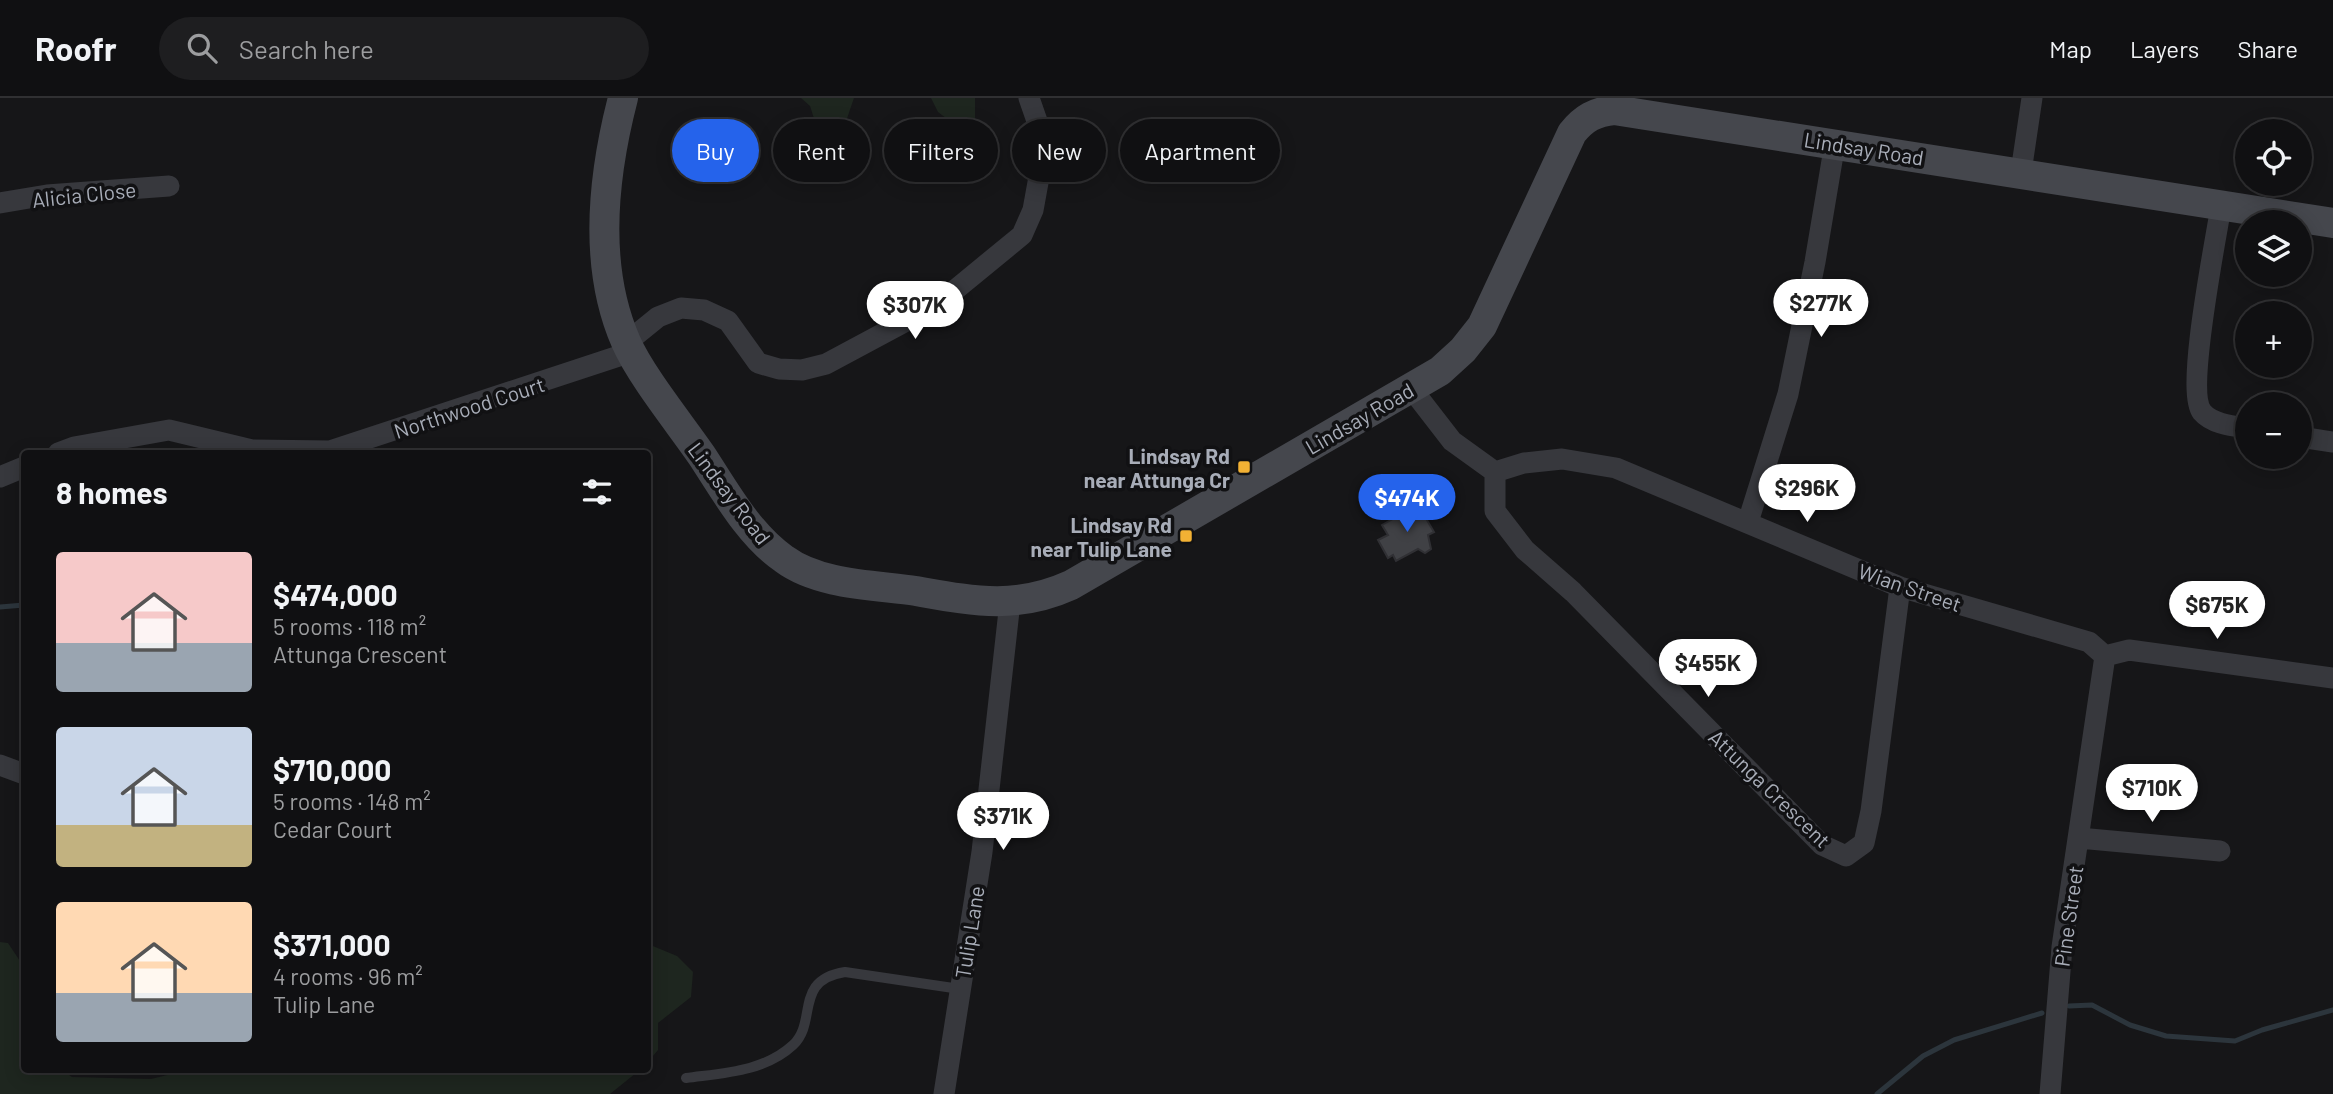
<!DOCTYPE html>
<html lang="en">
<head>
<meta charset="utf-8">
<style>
  :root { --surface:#101012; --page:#1e1e20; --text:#f1f3f6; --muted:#9c9d9f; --line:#303032; --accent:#2563eb }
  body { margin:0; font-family:Barlow,sans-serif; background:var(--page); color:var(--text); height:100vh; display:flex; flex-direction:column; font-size:26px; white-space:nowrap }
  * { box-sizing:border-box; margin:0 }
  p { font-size:23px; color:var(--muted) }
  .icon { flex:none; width:38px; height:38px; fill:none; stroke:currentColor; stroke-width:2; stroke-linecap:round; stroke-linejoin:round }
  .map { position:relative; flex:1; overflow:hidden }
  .panel { position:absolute; left:21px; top:352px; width:630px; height:623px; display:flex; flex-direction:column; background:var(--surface); border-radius:7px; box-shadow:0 4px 18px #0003,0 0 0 2px var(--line) }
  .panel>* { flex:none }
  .banner { position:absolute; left:672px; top:21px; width:665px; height:63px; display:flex; gap:14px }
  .buttons { position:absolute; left:2235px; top:21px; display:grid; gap:14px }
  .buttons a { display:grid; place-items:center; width:77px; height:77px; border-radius:50%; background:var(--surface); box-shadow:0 4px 18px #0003,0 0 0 2px var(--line); font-size:35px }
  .price { position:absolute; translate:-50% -60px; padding:0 16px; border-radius:24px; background:#fff; color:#222; font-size:23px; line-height:46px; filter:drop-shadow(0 2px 4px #0008) }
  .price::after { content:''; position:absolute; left:50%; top:42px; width:21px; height:16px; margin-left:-10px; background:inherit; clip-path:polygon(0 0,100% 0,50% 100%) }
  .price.selected { background:var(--accent); color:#fff }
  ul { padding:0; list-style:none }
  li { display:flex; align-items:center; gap:21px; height:175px; padding:0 35px }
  li span { display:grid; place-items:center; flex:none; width:196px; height:140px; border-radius:7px; color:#555 }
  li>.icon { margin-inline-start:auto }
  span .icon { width:84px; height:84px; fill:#fffc; stroke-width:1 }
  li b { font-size:30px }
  h2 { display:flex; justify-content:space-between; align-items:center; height:84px; padding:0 35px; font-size:30px }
  .tag { padding:0 24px; border-radius:32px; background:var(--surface); box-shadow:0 4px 18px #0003,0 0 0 2px var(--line); font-size:24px; line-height:63px }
  .tag.selected { background:var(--accent); color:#fff }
  header { display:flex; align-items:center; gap:42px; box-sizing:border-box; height:98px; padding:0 35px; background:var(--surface); border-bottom:2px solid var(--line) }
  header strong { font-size:33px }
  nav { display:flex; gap:38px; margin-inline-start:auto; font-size:24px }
  .search { width:490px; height:63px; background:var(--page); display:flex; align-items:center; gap:18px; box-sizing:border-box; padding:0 24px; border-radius:38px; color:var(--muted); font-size:26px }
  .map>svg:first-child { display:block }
</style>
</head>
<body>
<header>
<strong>Roofr</strong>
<div class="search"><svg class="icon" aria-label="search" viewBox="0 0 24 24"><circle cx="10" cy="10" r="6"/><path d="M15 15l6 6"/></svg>Search here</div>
<nav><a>Map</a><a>Layers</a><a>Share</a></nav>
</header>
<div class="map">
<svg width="2333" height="996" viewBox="0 0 2333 996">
  <rect width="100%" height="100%" fill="#161618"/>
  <path fill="#1e261f" d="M801,0H854L840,41L834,46L819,36L810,8Z
    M931,0H975V26L960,31L938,14Z
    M0,844L8,845L24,869V971H60L72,979L151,981L192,971H641L610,996H0Z
    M648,846L677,858L693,874L691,899L658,925V952L648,964Z"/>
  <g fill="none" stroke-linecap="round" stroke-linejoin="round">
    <path stroke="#2c353c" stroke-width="5" d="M0,509L24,507
      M2069,908L2092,907L2130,927L2166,938L2235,943L2262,932L2333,912
      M1877,996L1923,958L1954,942L2042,915"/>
  </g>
  <path fill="#404145" stroke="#303034" stroke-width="2" d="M1418,407L1434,434L1428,437L1431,451L1425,455L1418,451L1396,463L1393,457L1388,460L1378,442L1388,437L1382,427Z"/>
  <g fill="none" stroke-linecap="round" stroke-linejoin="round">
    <path stroke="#37383d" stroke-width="10" d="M686,980C722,975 764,974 793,947C818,924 793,882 845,874L960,891"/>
    <path stroke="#37383d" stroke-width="21" d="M2021,74L2032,0
      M0,105L47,97L169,88
      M2221,108C2216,142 2185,292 2202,314C2212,326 2233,328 2247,330
      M626,245L658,219L681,210L704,212L728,223L758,265L779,271L802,272L826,266L938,206L1022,137L1033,112L1045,46L1029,0
      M1411,290L1452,343L1495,374V413L1525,452L1573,494L1822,747L1846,758L1864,745L1871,713L1900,489
      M2300,339L2333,344
      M58,355L74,349L169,332L252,352L330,353L631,254
      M1495,374L1524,365L1562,361L1616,370L1900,489L2089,544L2105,558
      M0,379L24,369
      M1748,424L1788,296L1815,164L1835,45
      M2105,558L2129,552L2333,580
      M0,667L24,676
      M2079,740L2220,753
      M944,996L982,754L1010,504
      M2050,996L2062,849L2105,558"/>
    <path stroke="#45474d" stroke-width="30" d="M623,0C603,77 593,169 626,244C641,278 680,326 702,358C725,393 749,437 784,461C819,487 875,487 916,493C973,503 1016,512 1071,487L1440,273L1463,252L1482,228L1572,35C1584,20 1595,14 1614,12L2333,125"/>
  </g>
  <g fill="#f2b134" stroke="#111113" stroke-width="2.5">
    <rect x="1237" y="362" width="14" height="14" rx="3.5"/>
    <rect x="1179" y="431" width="14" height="14" rx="3.5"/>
  </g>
  <g text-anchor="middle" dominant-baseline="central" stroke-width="7" stroke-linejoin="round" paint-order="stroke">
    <g font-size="21" fill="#a8adb8" stroke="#111113">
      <text transform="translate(1864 50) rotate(9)">Lindsay Road</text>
      <text transform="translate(84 96) rotate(-6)">Alicia Close</text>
      <text transform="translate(469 309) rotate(-18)">Northwood Court</text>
      <text transform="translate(1359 320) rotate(-30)">Lindsay Road</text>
      <text transform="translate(730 395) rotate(53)">Lindsay Road</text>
      <text transform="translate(1910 489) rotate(19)">Wian Street</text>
      <text transform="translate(1770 690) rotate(44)">Attunga Crescent</text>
      <text transform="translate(2068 818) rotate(-82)">Pine Street</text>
      <text transform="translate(969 834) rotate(-81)">Tulip Lane</text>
    </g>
    <g font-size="21" font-weight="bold" fill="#a8adb8" stroke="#111113" text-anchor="end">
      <text x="1230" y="357">Lindsay Rd<tspan x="1230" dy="24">near Attunga Cr</tspan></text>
      <text x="1172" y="426">Lindsay Rd<tspan x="1172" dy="24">near Tulip Lane</tspan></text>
    </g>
  </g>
</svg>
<div class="buttons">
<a><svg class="icon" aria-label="locate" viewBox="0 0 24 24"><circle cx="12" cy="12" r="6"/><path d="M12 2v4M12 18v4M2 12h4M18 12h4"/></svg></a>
<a><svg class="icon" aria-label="layers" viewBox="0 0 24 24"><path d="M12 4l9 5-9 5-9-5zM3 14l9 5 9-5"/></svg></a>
<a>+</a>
<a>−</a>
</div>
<b class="price" style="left:1821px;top:241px">$277K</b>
<b class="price" style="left:915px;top:243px">$307K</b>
<b class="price" style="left:1807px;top:426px">$296K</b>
<b class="price selected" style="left:1407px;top:436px">$474K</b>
<b class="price" style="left:2217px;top:543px">$675K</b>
<b class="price" style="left:1708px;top:601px">$455K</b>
<b class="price" style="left:2152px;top:726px">$710K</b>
<b class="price" style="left:1003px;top:754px">$371K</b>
<div class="banner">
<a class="tag selected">Buy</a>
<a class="tag">Rent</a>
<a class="tag">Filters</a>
<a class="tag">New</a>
<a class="tag">Apartment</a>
</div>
<section class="panel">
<h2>8 homes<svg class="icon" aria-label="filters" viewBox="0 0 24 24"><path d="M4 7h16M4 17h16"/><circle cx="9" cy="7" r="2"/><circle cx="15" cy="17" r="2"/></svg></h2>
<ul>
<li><span style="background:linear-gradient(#f6c9c9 65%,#9aa5b1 0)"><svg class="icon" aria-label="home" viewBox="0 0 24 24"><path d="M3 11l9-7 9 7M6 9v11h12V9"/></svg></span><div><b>$474,000</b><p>5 rooms · 118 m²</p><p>Attunga Crescent</p></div></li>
<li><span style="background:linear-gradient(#c9d6e8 70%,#c2b280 0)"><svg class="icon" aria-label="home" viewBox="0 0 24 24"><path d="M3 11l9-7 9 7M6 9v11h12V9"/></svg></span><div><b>$710,000</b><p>5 rooms · 148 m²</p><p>Cedar Court</p></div></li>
<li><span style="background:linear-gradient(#ffd9b3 65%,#9aa5b1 0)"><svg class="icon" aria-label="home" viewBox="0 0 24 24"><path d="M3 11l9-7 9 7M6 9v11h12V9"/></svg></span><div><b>$371,000</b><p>4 rooms · 96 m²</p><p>Tulip Lane</p></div></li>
</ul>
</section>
</div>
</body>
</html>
